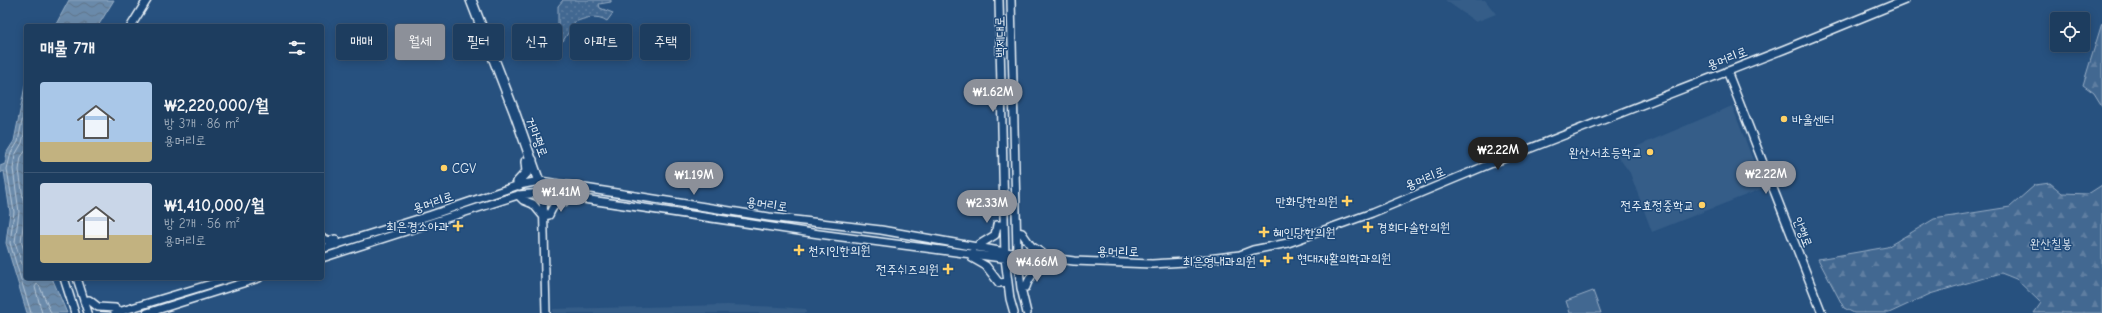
<!DOCTYPE html>
<html lang="ko">
<head>
<meta charset="utf-8">
<style>
  :root { --surface:#1d3d5f; --page:#2a4868; --text:#f1f3f6; --muted:#a0aebd; --line:#3b5674; --accent:#8c9099 }
  body { margin:0; font-family:"Comic Neue","Poor Story",sans-serif; background:var(--page); color:var(--text); height:100vh; display:flex; flex-direction:column; font-size:15px; white-space:nowrap }
  * { box-sizing:border-box; margin:0 }
  p { font-size:13px; color:var(--muted) }
  .icon { flex:none; width:22px; height:22px; fill:none; stroke:currentColor; stroke-width:2; stroke-linecap:round; stroke-linejoin:round }
  .map { position:relative; flex:1; overflow:hidden }
  .panel { position:absolute; left:24px; top:24px; width:300px; height:256px; display:flex; flex-direction:column; background:var(--surface); border-radius:4px; box-shadow:0 2px 10px #0003,0 0 0 1px var(--line) }
  .panel>* { flex:none }
  .guide { position:absolute; left:336px; top:24px; width:380px; height:36px; display:flex; gap:8px }
  .tools { position:absolute; left:2050px; top:12px; display:grid; gap:8px }
  .tools a { display:grid; place-items:center; width:40px; height:40px; border-radius:4px; background:var(--surface); box-shadow:0 2px 10px #0003,0 0 0 1px var(--line); font-size:20px }
  .price { position:absolute; translate:-50% -34px; padding:0 9px; border-radius:14px; background:var(--accent); color:#fff; font-size:13px; line-height:26px; filter:drop-shadow(0 1px 2px #0008) }
  .price::after { content:''; position:absolute; left:50%; top:24px; width:12px; height:9px; margin-left:-6px; background:inherit; clip-path:polygon(0 0,100% 0,50% 100%) }
  .price.on { background:#222; color:#fff }
  ul { padding:0; list-style:none }
  li { display:flex; align-items:center; gap:12px; height:100px; padding:0 16px }
  li+li { border-top:1px solid var(--line) }
  li span { display:grid; place-items:center; flex:none; width:112px; height:80px; border-radius:4px; color:#555 }
  li>.icon { margin-inline-start:auto }
  span .icon { width:48px; height:48px; fill:#fffc; stroke-width:1 }
  li b { font-size:17px }
  h2 { display:flex; justify-content:space-between; align-items:center; height:48px; padding:0 16px; font-size:17px }
  .pill { padding:0 14px; border-radius:4px; background:var(--surface); box-shadow:0 2px 10px #0003,0 0 0 1px var(--line); font-size:14px; line-height:36px }
  .pill.on { background:var(--accent); color:#fff }
  .map>svg:first-child { display:block }
</style>
</head>
<body>
<div class="map">
<svg width="2102" height="313" viewBox="0 0 2102 313">
  <defs>
    <pattern id="forest-firs" width="22" height="20" patternUnits="userSpaceOnUse"><rect width="22" height="20" fill="#436891"/><path d="M5 1l3.5 6h-7zM16 11l3.5 6h-7z" fill="#5e7ea1"/></pattern>
    <pattern id="park-dots" width="8" height="8" patternUnits="userSpaceOnUse"><rect width="8" height="8" fill="#436891"/><path d="M2 2h.1M6 6h.1" fill="none" stroke="#5e7ea1" stroke-width="1.8" stroke-linecap="round"/></pattern>
    <pattern id="water-waves" width="16" height="10" patternUnits="userSpaceOnUse"><rect width="16" height="10" fill="#6b8aaa"/><path d="M0 5q4-4 8 0t8 0" fill="none" stroke="#5e7388"/></pattern>
  </defs>
  <rect width="100%" height="100%" fill="#27517f"/>
  <filter id="ink" filterUnits="userSpaceOnUse"><feTurbulence type="fractalNoise" baseFrequency=".025" numOctaves="2"/><feDisplacementMap in="SourceGraphic" scale="8" xChannelSelector="R" yChannelSelector="G"/><feConvolveMatrix kernelMatrix="1 2 1 2 8 2 1 2 1" color-interpolation-filters="sRGB"/></filter>
  <g filter="url(#ink)">
    <path fill="#355d88" d="M1445,0H1485L1496,14L1476,22Z
      M1732,106L1764,188L1652,232L1630,173L1617,155Z
      M728,305L780,307L806,309V313H553V309Z"/>
    <path fill="#436891" stroke="#96acc4" d="M1593,291L1601,313H1570L1566,301Z"/>
    <path fill="url(#forest-firs)" stroke="#96acc4" d="M2102,23V106L2094,93L2083,85Z
      M2050,183L2062,193L2088,194L2102,185V313H2034L2041,303L2016,279L2001,273L1930,294L1889,313H1854L1844,308L1818,259L1887,247L1934,219L2010,207L2035,185Z"/>
    <path fill="url(#park-dots)" stroke="#96acc4" d="M563,0H611V2L599,4L600,8L613,13L607,21C597,14 585,18 575,22L563,41H558V6Z"/>
    <path fill="url(#water-waves)" stroke="#9db3c9" d="M69,0H114L98,26H55Z
      M26,81V278H52L67,313H27L6,243L10,212L4,171L0,173V166L5,164L7,152L14,141Z"/>
    <g fill="none" stroke-linecap="round" stroke-linejoin="round">
      <path stroke="#b6c8d9" stroke-width="1" d="M26,100L18,142L11,153L7,169L14,212L10,243L31,313
        M26,125L22,143L15,155L13,169L19,212L15,242L26,277
        M26,150L21,157L19,170L25,212L21,241L26,256
        M42,313L35,287L37,284L39,285L51,313"/>
      <defs>
        <path id="minor" d="M999,0L1005,258L1010,299L1014,313
          M1011,0L1017,253L1021,288L1027,313
          M131,26L147,0
          M1727,71L1822,313
          M543,193L546,313
          M518,195L523,200L533,204L543,216L549,215C552,208 555,202 564,202L565,195
          M1017,232L1022,233L1031,246L1042,253V256
          M322,238L329,241L335,239L336,245
          M977,246L995,235L997,225H1004
          M322,249L431,215L519,185L540,181L769,217L881,230L1005,252L1074,261L1152,264L1185,262L1240,255L1253,250L1288,243L1372,213L1490,164L1785,49L1905,0
          M973,253L972,258L986,266L999,283L1008,282
          M322,258L518,195L543,193L819,234L1017,260L1054,262
          M64,278L75,313
          M77,278L88,313
          M1021,288L1026,287C1029,276 1038,269 1039,262
          M84,301L89,300L98,307L115,308L116,313
          M115,313L231,278
          M147,313L259,278"/>
        <path id="major" d="M471,0L514,111L543,193
          M519,185L518,182L527,172L526,162L532,160"/>
      </defs>
      <use href="#minor" stroke="#e8f1f8" stroke-width="10"/>
      <use href="#major" stroke="#e8f1f8" stroke-width="12"/>
      <use href="#minor" stroke="#1f4a7a" stroke-width="7"/>
      <use href="#major" stroke="#1f4a7a" stroke-width="9"/>
    </g>
  </g>
  <g fill="#ffd166" stroke="#1f4a7a" stroke-width="1.5">
    <circle cx="1784" cy="119" r="4"/>
    <circle cx="1650" cy="152" r="4"/>
    <circle cx="444" cy="168" r="4"/>
    <path d="M1345 195h4v4h4v4h-4v4h-4v-4h-4v-4h4z"/>
    <circle cx="1702" cy="205" r="4"/>
    <path d="M456 220h4v4h4v4h-4v4h-4v-4h-4v-4h4z"/>
    <path d="M1366 221h4v4h4v4h-4v4h-4v-4h-4v-4h4z"/>
    <path d="M1262 226h4v4h4v4h-4v4h-4v-4h-4v-4h4z"/>
    <path d="M797 244h4v4h4v4h-4v4h-4v-4h-4v-4h4z"/>
    <path d="M1286 252h4v4h4v4h-4v4h-4v-4h-4v-4h4z"/>
    <path d="M1263 255h4v4h4v4h-4v4h-4v-4h-4v-4h4z"/>
    <path d="M946 263h4v4h4v4h-4v4h-4v-4h-4v-4h4z"/>
  </g>
  <g text-anchor="middle" dominant-baseline="central" stroke-width="3" stroke-linejoin="round" paint-order="stroke">
    <g font-size="13" fill="#e8f1f8" stroke="#1f4a7a">
      <text transform="translate(1000 37) rotate(-91)">백제대로</text>
      <text transform="translate(1727 58) rotate(-21)">용머리로</text>
      <text transform="translate(537 137) rotate(70)">거마평로</text>
      <text transform="translate(1425 178) rotate(-22)">용머리로</text>
      <text transform="translate(433 202) rotate(-18)">용머리로</text>
      <text transform="translate(767 204) rotate(8)">용머리로</text>
      <text transform="translate(1803 232) rotate(69)">안행로</text>
      <text transform="translate(1118 251) rotate(1)">용머리로</text>
    </g>
    <g font-size="13" fill="#e8f1f8" stroke="#1f4a7a" text-anchor="start">
      <text x="1792" y="119">바울센터</text>
      <text x="1642" y="152" text-anchor="end">완산서초등학교</text>
      <text x="452" y="168">CGV</text>
      <text x="1338" y="201" text-anchor="end">만화당한의원</text>
      <text x="1694" y="205" text-anchor="end">전주효정중학교</text>
      <text x="449" y="226" text-anchor="end">최은경소아과</text>
      <text x="1377" y="227">경희다솔한의원</text>
      <text x="1273" y="232">혜인당한의원</text>
      <text x="808" y="250">천지인한의원</text>
      <text x="1297" y="258">현대재활의학과의원</text>
      <text x="1256" y="261" text-anchor="end">최은영내과의원</text>
      <text x="939" y="269" text-anchor="end">전주쉬즈의원</text>
    </g>
    <g font-size="13" fill="#d8e3ee" stroke="#1f4a7a">
      <text x="2051" y="243">완산칠봉</text>
    </g>
  </g>
</svg>
<div class="tools">
<a><svg class="icon" aria-label="locate" viewBox="0 0 24 24"><circle cx="12" cy="12" r="6"/><path d="M12 2v4M12 18v4M2 12h4M18 12h4"/></svg></a>
</div>
<b class="price" style="left:993px;top:113px">₩1.62M</b>
<b class="price on" style="left:1498px;top:171px">₩2.22M</b>
<b class="price" style="left:1766px;top:195px">₩2.22M</b>
<b class="price" style="left:694px;top:196px">₩1.19M</b>
<b class="price" style="left:561px;top:213px">₩1.41M</b>
<b class="price" style="left:987px;top:224px">₩2.33M</b>
<b class="price" style="left:1037px;top:283px">₩4.66M</b>
<div class="guide">
<a class="pill">매매</a>
<a class="pill on">월세</a>
<a class="pill">필터</a>
<a class="pill">신규</a>
<a class="pill">아파트</a>
<a class="pill">주택</a>
</div>
<section class="panel">
<h2>매물 7개<svg class="icon" aria-label="filters" viewBox="0 0 24 24"><path d="M4 7h16M4 17h16"/><circle cx="9" cy="7" r="2"/><circle cx="15" cy="17" r="2"/></svg></h2>
<ul>
<li><span style="background:linear-gradient(#a9c7e8 75%,#c2b280 0)"><svg class="icon" aria-label="home" viewBox="0 0 24 24"><path d="M3 11l9-7 9 7M6 9v11h12V9"/></svg></span><div><b>₩2,220,000/월</b><p>방 3개 · 86 m²</p><p>용머리로</p></div></li>
<li><span style="background:linear-gradient(#c9d6e8 65%,#c2b280 0)"><svg class="icon" aria-label="home" viewBox="0 0 24 24"><path d="M3 11l9-7 9 7M6 9v11h12V9"/></svg></span><div><b>₩1,410,000/월</b><p>방 2개 · 56 m²</p><p>용머리로</p></div></li>
</ul>
</section>
</div>
</body>
</html>
